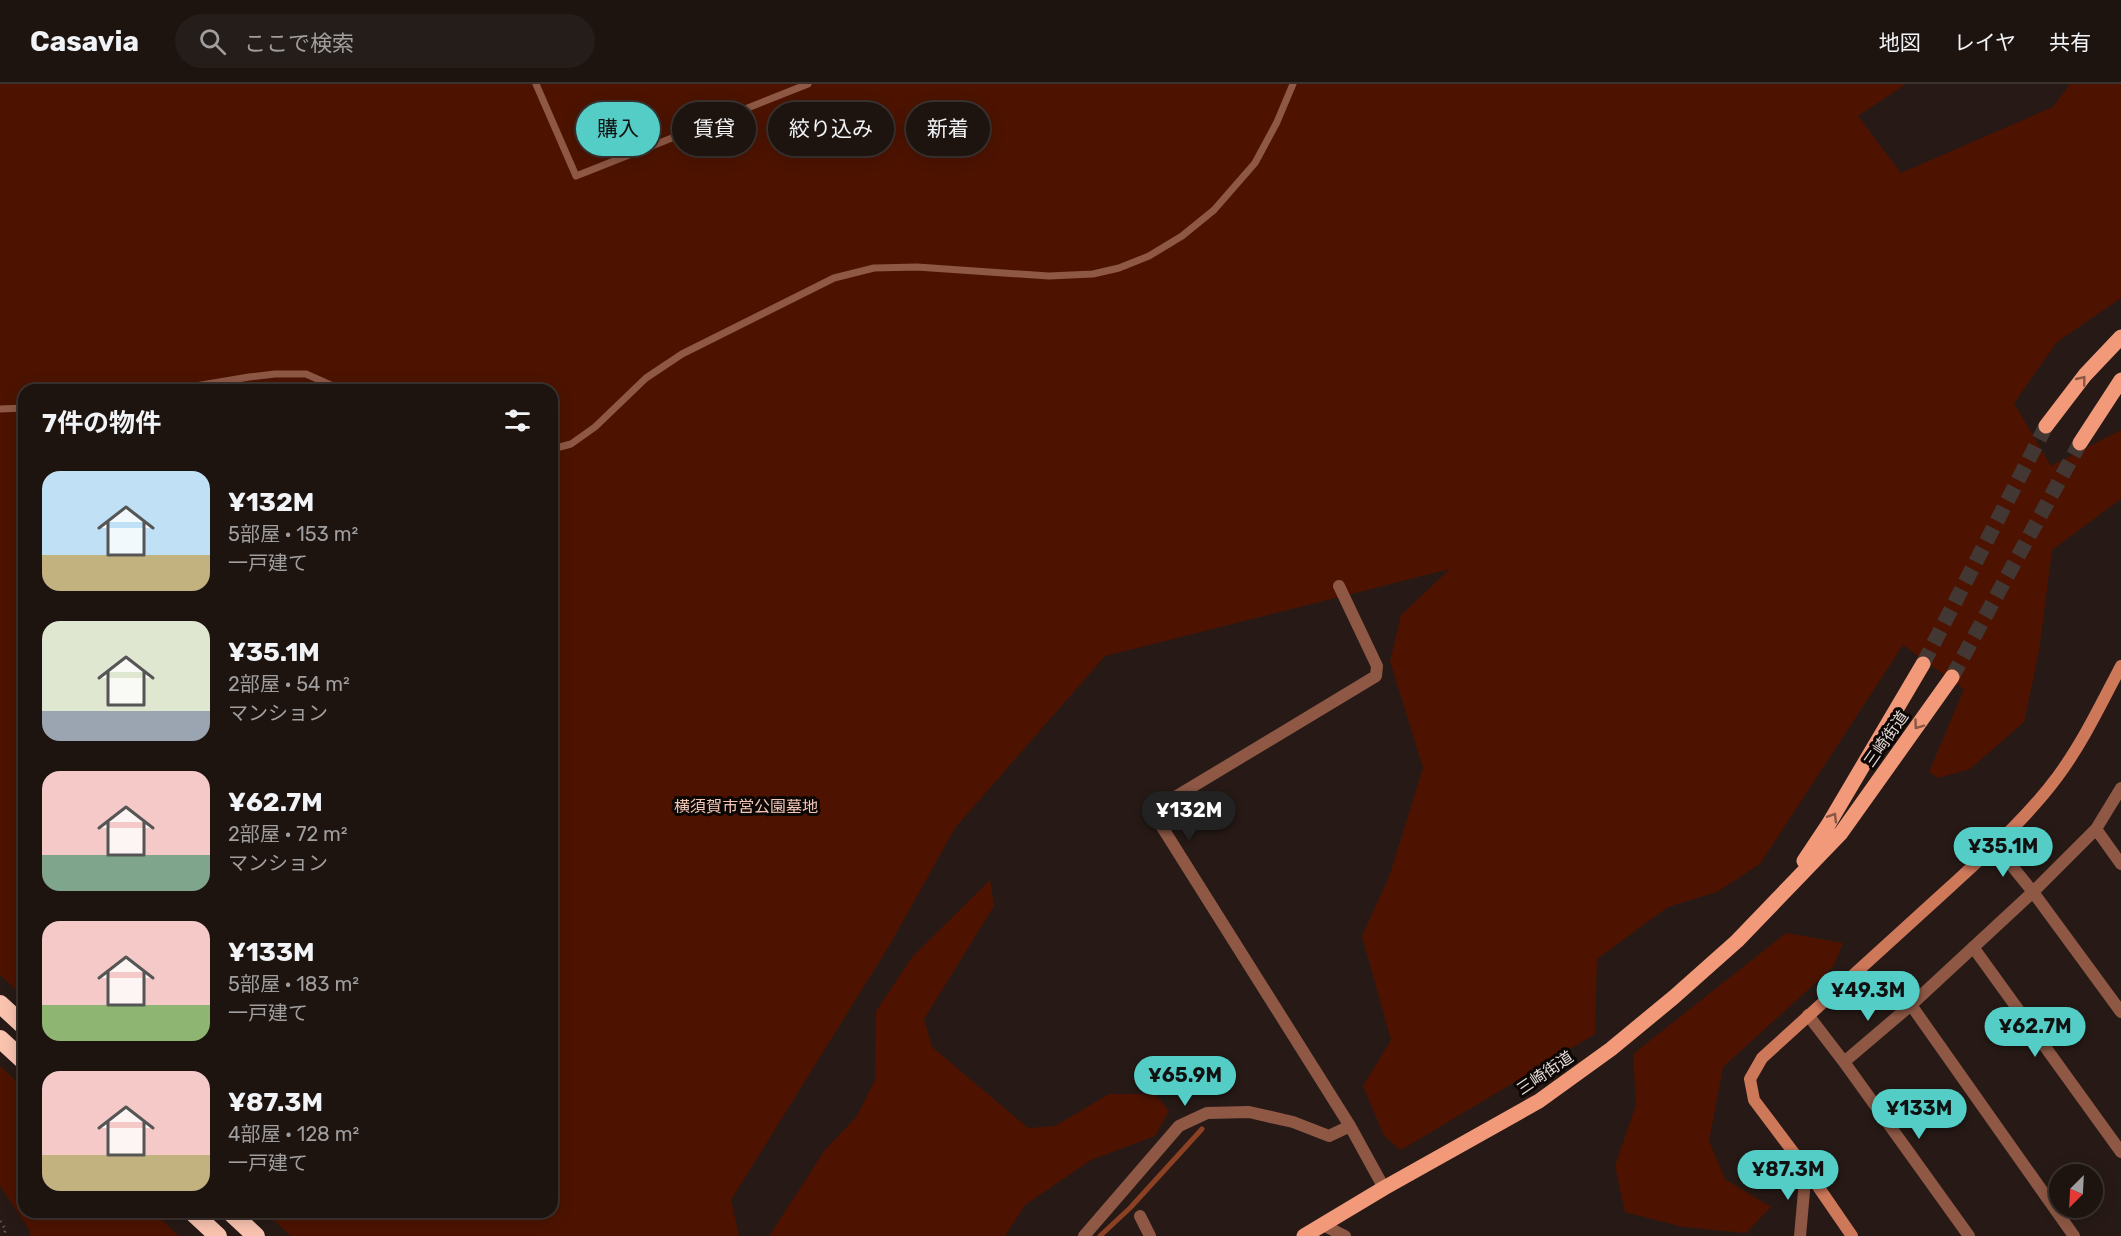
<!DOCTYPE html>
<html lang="ja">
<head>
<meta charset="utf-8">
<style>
  :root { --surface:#1d1410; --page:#251d19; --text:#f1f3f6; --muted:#a09e9f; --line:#3b3330; --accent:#54cdc7 }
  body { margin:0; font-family:Rubik,"Noto Sans JP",sans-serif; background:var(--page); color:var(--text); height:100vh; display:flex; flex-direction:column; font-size:22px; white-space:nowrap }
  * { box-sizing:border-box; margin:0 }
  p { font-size:20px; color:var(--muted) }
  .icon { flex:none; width:33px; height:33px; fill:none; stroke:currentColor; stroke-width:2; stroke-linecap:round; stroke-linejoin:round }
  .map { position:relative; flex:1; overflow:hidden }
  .sheet { position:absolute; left:18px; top:300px; width:540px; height:834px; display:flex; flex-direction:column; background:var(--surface); border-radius:18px; box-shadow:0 3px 15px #0003,0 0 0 2px var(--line) }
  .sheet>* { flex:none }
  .top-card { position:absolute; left:576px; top:18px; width:570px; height:54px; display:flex; gap:12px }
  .needle { width:39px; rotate:204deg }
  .buttons { position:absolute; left:2049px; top:1080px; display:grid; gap:12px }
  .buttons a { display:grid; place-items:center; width:54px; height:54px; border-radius:50%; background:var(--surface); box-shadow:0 3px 15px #0003,0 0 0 2px var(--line); font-size:30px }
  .price { position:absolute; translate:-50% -51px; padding:0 14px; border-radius:21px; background:var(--accent); color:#111; font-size:20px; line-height:39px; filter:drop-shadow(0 2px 3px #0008) }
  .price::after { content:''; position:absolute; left:50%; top:36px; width:18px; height:14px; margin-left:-9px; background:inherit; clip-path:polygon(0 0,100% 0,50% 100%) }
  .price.current { background:#222; color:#fff }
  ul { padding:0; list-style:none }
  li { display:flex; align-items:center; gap:18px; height:150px; padding:0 24px }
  li span { display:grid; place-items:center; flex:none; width:168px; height:120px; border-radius:18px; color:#555 }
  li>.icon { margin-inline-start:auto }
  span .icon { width:72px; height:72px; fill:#fffc; stroke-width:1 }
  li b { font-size:26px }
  h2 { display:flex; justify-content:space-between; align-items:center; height:72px; padding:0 24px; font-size:26px }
  .tag { padding:0 21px; border-radius:27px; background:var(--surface); box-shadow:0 3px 15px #0003,0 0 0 2px var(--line); font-size:21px; line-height:54px }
  .tag.current { background:var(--accent); color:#111 }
  header { display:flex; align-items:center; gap:36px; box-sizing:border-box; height:84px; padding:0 30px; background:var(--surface); border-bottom:2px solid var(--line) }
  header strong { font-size:28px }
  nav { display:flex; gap:33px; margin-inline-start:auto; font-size:21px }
  .search { width:420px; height:54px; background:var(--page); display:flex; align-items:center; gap:15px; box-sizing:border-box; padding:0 21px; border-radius:33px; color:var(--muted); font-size:22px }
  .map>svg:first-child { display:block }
</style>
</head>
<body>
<header>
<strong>Casavia</strong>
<div class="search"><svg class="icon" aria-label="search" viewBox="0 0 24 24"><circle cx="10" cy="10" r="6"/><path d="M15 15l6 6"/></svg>ここで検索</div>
<nav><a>地図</a><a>レイヤ</a><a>共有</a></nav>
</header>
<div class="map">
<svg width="2121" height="1152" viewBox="0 0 2121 1152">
  <rect width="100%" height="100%" fill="#271a16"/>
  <path fill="#4d1300" d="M0,0H1906L1858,32L1901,89L2053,23L2070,0H2121V214L2057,258L2014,319L2051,382L2121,346V415L2052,466L2039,567L2024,638L1970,685L1938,694L1929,688L1964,605L1903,561L1760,780L1717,808L1668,823L1597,875L1595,950L1401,1066L1384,1052L1363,1002L1391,956L1362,852L1389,793L1423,684L1390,577L1401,531L1450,485L1105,572L955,744L889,862L731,1116L739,1152H291L264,1128H552V306H24V913L0,891Z
    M990,796L994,822L924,935L932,963L1028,1044L1055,1042L1109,1010H1155L1169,1027L1155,1052L1091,1076L1025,1121L1005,1152H769L825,1066L857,1032L875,996L876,927L912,873Z
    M1786,849L1843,859L1833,883L1723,983L1709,1057L1725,1095L1771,1123L1746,1149L1683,1143L1625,1128L1615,1082L1636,1021L1633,970Z
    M0,982L24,1004V1128H154L179,1152H29L30,1147L0,1102Z"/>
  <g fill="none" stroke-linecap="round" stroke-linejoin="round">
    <path stroke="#8c4024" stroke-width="5" d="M1100,1152L1130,1124L1202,1045"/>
    <path stroke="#433733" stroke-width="15" stroke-dasharray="15 8" stroke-linecap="butt" d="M1923,580L2046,342
      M1952,593L2080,359"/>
    <path stroke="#655955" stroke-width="3" stroke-dasharray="1.5 4.5" stroke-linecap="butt" d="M0,1137L6,1146L2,1152"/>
    <path stroke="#8e5845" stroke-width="7" d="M536,0L576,92L808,0
      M172,306L249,293L275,290H306L342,306
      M0,325L24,324
      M552,365L571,360L595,343L646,294L682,270L834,194L874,184L917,183L1049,192L1093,190L1119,184L1149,172L1182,152L1214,126L1255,79L1277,38L1293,0"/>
    <path stroke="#8e5845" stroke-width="12" d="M1339,502L1377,582L1376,592L1152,727L1350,1042L1384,1104
      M2096,745L2121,780
      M1995,761L2033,808L2121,928
      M1973,863L2121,1068
      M1911,921L2074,1152
      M1808,931L1844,978L1969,1152
      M1844,978L1911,921L2033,808L2096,745L2121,704
      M1140,1132L1150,1152
      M1323,1141L1345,1152
      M1084,1152L1179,1042L1207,1029L1249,1028L1293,1038L1329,1052L1350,1042
      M1800,1152L1806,1085"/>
    <path stroke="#ce785a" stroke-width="12" d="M1852,1152L1806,1085L1754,1016L1750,995L1762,974C1824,917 1888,860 1950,803C1988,768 2027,734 2058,692C2083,658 2101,620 2121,582"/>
    <path stroke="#f2997a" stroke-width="15" d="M2046,342L2085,291L2121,253
      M2080,359L2121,296
      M1804,777L1828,741L1923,580
      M1304,1152L1384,1104L1539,1017L1611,965L1674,913L1737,857L1841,749L1952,593"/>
    <path stroke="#fac3b0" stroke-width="18" d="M0,920L24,942
      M0,955L24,977
      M192,1128L218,1152
      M230,1128L256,1152"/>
  </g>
  <defs><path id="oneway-chevron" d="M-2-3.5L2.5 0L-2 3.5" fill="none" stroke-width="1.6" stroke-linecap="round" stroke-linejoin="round" transform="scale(1.5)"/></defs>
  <g stroke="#8a5745">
    <use href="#oneway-chevron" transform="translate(2082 296) rotate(-51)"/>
    <use href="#oneway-chevron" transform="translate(1918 641) rotate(125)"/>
    <use href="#oneway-chevron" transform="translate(1833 733) rotate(-59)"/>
  </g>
  <g text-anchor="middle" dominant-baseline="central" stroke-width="6" stroke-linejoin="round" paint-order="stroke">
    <g font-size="16" fill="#e3dad7" stroke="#0c0705">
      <text transform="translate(1886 655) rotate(-55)">三崎街道</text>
      <text transform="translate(1545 989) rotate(-34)">三崎街道</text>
    </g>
    <g font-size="16" fill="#f4c7b7" stroke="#0c0705">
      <text x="746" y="722">横須賀市営公園墓地</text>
    </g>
  </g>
</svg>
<div class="buttons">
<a><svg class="needle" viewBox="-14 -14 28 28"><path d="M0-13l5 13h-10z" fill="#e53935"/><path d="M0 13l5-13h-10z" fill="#a09e9f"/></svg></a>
</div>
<b class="price current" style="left:1189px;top:758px">¥132M</b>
<b class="price" style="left:2003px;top:794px">¥35.1M</b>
<b class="price" style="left:1868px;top:938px">¥49.3M</b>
<b class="price" style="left:2035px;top:974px">¥62.7M</b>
<b class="price" style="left:1185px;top:1023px">¥65.9M</b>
<b class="price" style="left:1919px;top:1056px">¥133M</b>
<b class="price" style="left:1788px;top:1117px">¥87.3M</b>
<div class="top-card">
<a class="tag current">購入</a>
<a class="tag">賃貸</a>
<a class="tag">絞り込み</a>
<a class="tag">新着</a>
</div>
<section class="sheet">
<h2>7件の物件<svg class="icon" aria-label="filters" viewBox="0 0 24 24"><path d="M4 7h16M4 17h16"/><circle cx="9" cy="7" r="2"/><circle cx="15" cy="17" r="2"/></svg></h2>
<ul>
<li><span style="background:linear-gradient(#bfe0f5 70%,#c2b280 0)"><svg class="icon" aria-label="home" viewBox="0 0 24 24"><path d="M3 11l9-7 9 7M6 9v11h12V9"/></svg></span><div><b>¥132M</b><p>5部屋 · 153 m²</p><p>一戸建て</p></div></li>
<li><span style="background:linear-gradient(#dfe7d0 75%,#9aa5b1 0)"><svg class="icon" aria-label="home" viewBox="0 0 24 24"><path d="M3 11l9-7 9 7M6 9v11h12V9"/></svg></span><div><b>¥35.1M</b><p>2部屋 · 54 m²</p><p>マンション</p></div></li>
<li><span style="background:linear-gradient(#f6c9c9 70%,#7fa58c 0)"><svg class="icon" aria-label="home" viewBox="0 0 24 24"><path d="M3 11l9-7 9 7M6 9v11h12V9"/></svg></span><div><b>¥62.7M</b><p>2部屋 · 72 m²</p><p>マンション</p></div></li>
<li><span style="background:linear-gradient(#f6c9c9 70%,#8fb573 0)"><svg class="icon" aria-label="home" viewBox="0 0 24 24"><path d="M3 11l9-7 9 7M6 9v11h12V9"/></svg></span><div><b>¥133M</b><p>5部屋 · 183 m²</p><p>一戸建て</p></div></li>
<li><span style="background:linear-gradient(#f6c9c9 70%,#c2b280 0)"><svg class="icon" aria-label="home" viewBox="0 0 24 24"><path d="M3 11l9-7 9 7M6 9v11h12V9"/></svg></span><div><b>¥87.3M</b><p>4部屋 · 128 m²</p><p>一戸建て</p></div></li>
</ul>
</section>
</div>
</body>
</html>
